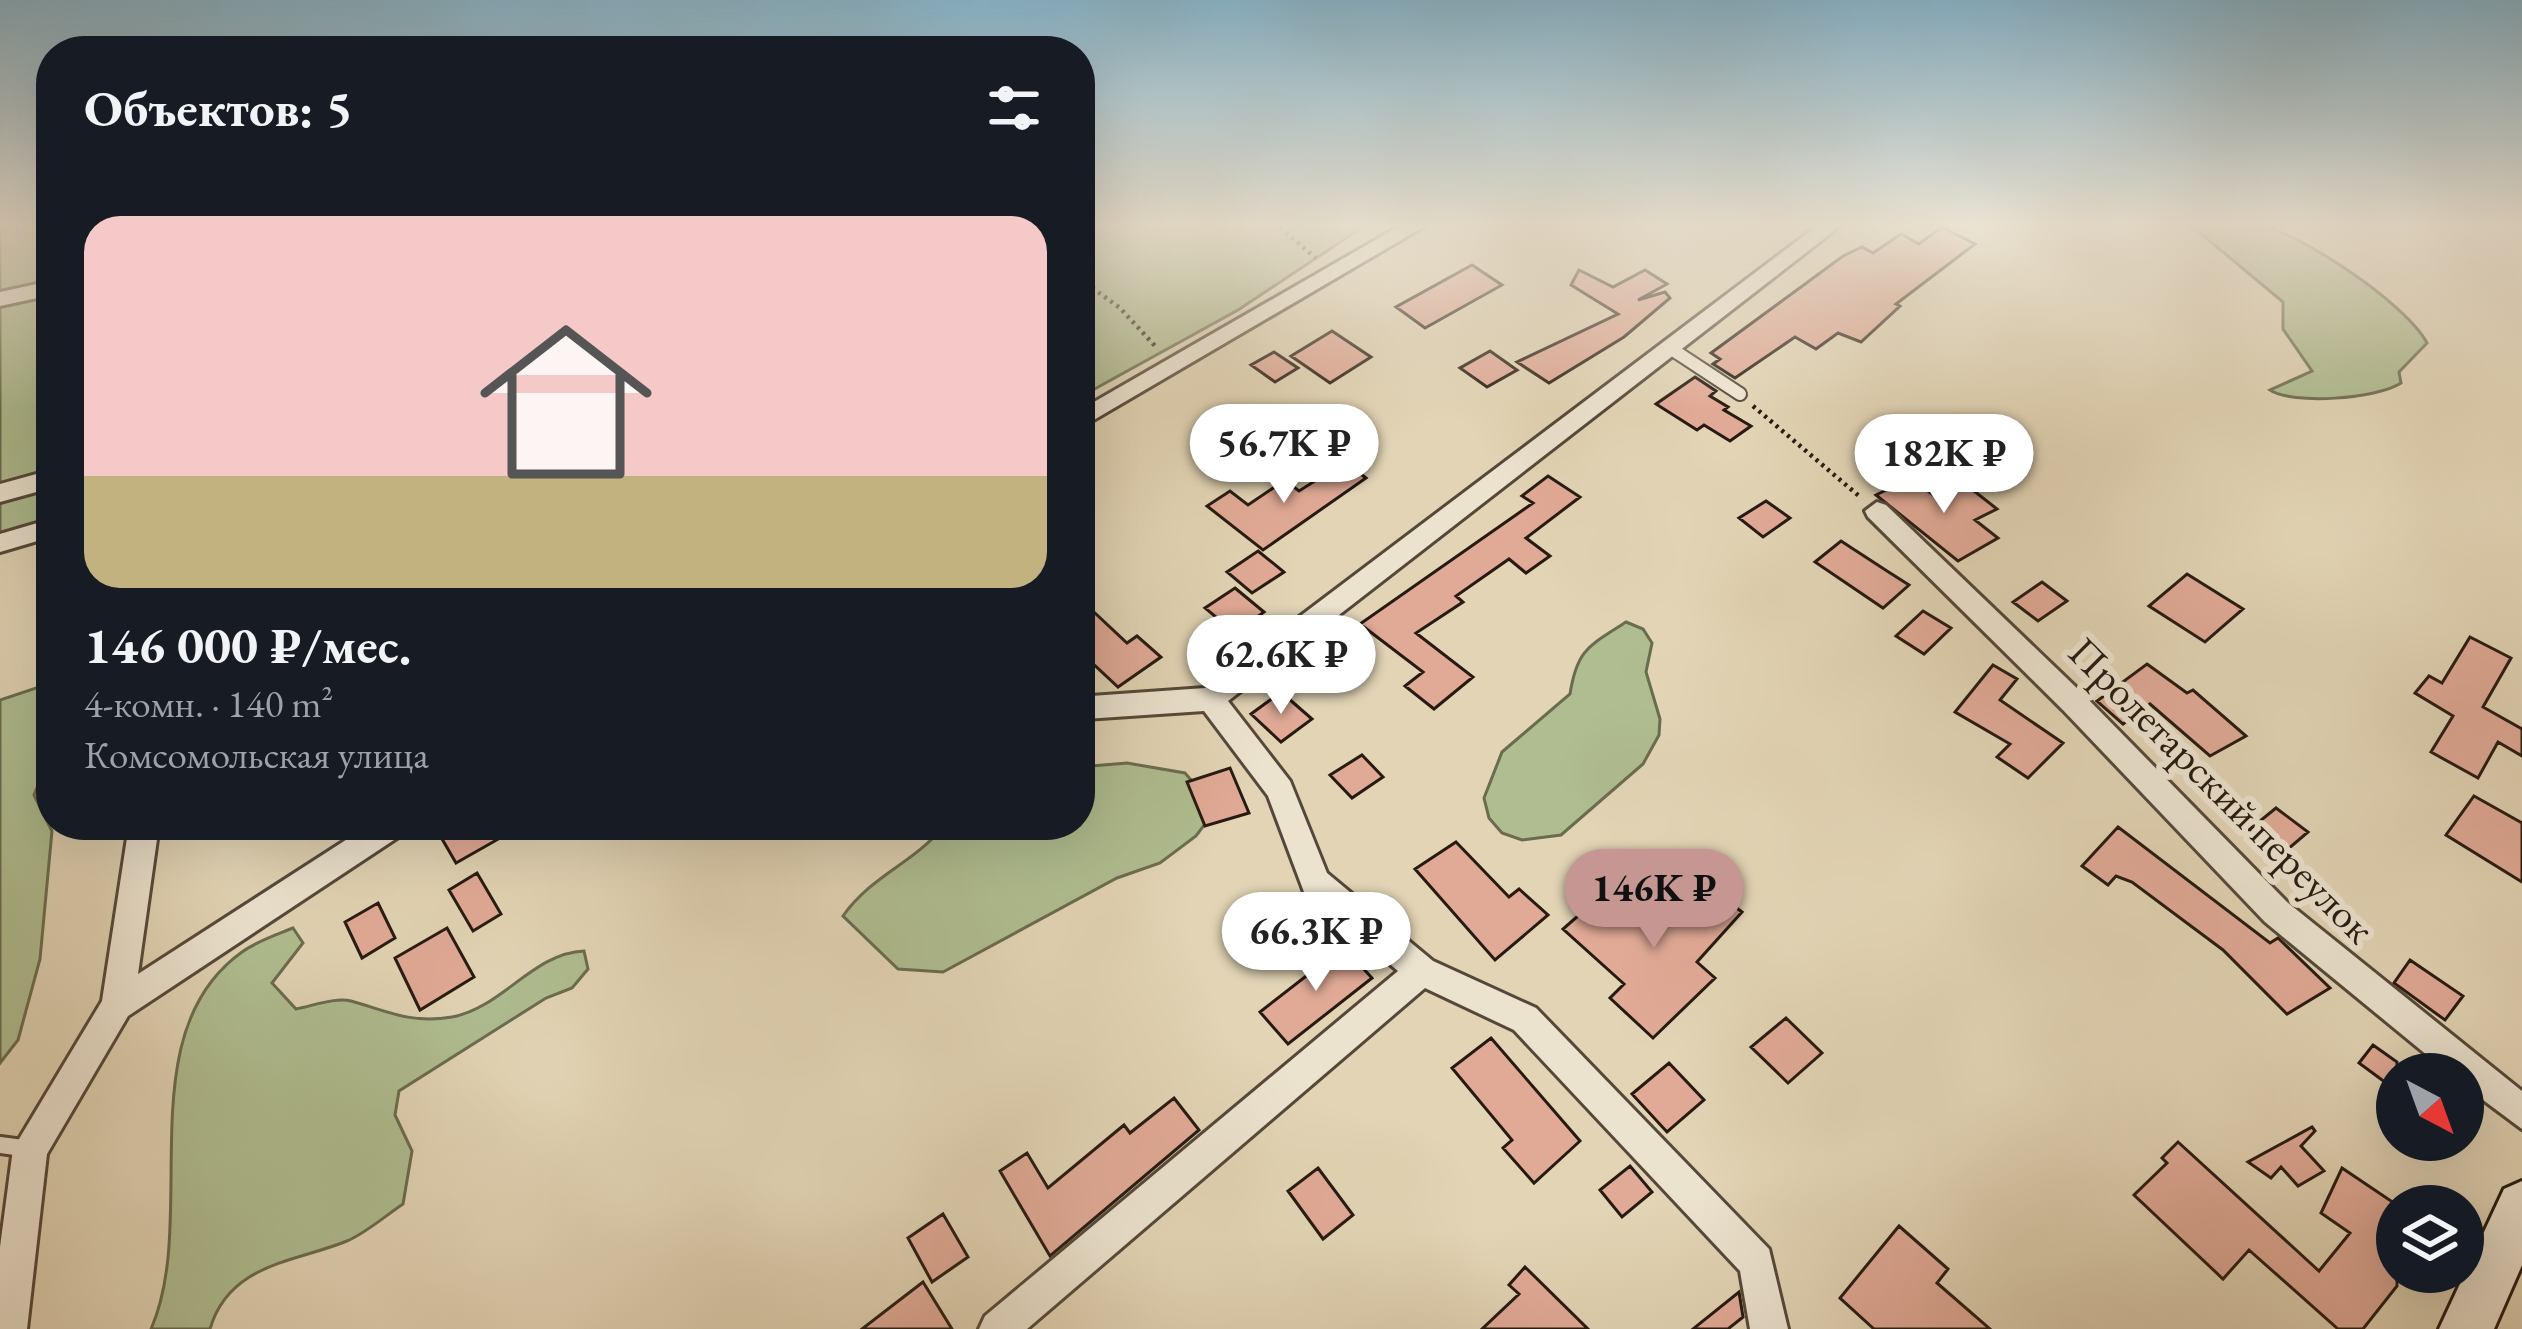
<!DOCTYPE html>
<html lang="ru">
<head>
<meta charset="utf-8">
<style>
  :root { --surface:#171b24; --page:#242831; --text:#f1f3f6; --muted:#9ea1a6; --line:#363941; --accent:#c59692 }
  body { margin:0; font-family:"EB Garamond",serif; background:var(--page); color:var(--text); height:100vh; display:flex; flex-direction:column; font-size:45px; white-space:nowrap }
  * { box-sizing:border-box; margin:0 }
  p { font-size:39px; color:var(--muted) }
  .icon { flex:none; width:66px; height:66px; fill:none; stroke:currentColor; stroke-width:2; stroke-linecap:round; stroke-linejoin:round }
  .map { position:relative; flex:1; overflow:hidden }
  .panel { position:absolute; left:36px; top:36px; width:1059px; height:804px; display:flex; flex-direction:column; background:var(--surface); border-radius:48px; box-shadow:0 12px 48px #0002 }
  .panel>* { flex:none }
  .needle { width:78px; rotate:139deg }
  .fabs { position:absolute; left:2376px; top:1053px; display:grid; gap:24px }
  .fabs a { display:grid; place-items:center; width:108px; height:108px; border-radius:50%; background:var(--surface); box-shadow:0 12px 48px #0002; font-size:60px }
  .price { position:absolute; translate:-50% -102px; padding:0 27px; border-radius:42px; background:#fff; color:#222; font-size:39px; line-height:78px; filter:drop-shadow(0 3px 6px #0008) }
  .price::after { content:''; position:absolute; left:50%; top:72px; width:36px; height:27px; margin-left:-18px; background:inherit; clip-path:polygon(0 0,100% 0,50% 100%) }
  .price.selected { background:var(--accent); color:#111 }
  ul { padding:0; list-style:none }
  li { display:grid; align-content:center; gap:24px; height:636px; padding:0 48px }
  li+li { border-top:3px solid var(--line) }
  li span { display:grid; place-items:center; height:372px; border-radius:36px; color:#555 }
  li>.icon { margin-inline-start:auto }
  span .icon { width:216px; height:216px; fill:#fffc; stroke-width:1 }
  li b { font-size:51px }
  h2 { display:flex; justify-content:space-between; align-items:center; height:144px; padding:0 48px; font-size:51px }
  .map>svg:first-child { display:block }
</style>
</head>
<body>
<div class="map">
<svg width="2522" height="1329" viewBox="0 0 2522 1329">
  <rect width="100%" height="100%" fill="#e2d4b5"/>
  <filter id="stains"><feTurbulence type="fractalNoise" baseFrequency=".00167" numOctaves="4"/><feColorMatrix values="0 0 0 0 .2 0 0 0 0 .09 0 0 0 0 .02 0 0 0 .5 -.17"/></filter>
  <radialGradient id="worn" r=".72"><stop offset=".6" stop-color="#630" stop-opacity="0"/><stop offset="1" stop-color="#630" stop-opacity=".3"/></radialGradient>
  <path fill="#afbd90" stroke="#6a6c50" stroke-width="3" d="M0,223H51V519L0,534Z
    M1080,223H1369L1238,310L1080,397Z
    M2179,223C2203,223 2230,220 2253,223C2297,230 2407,304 2427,343L2399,372L2401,383C2377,399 2292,405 2270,390L2312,371L2283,329V302L2199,232Z
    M1626,622L1643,629L1652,643L1646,672L1660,719L1659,735L1643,764L1561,835L1522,840L1502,833L1489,818L1484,798L1502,752L1570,694C1577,649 1589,646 1626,622Z
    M51,683V754L34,795L52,831L40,959L18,1040L0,1063V700Z
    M1127,763L1185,773L1210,802L1208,820L1196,836L1160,863L1117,878L943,972L898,969L843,916C872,875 913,864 945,825H1080V767Z
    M293,928L303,943L272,983L296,1009C312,1006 336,997 351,1001C387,1011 410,1024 452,1017C502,1008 533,953 584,951L588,969L572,988L546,998L399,1091L395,1115L412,1151L403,1204C385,1216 366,1233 347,1241C296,1262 229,1263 210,1329H151C200,1218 127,1034 242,952C257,941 276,935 293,928Z"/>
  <path fill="#e1aa97" stroke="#261a11" stroke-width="3" d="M1942,227L1975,244L1896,304L1900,306L1861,342L1838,333L1816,349L1795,337L1735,378L1713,364L1720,359L1711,353L1843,256L1862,247L1873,253L1901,234L1919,244Z
    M1472,265L1502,285L1425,328L1396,307Z
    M1579,270L1613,287L1645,270L1667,284L1638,300L1665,292L1670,298L1624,337L1549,383L1517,362L1618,314L1571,285Z
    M1332,331L1371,357L1330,383L1291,356Z
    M1490,351L1517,370L1487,387L1460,368Z
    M1274,352L1298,368L1275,382L1251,365Z
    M1695,377L1716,391L1710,396L1728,407L1724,410L1751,426L1730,441L1704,425L1697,430L1656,404Z
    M1345,462L1366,478L1263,550L1207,506L1230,491L1248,505L1285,480L1299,491Z
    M1548,476L1580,497L1526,538L1550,556L1526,573L1509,559L1456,596L1463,602L1416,633L1473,677L1434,709L1405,686L1423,672L1360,624L1533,503L1522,496Z
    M1911,478L1936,497L1964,483L1997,509L1975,520L1998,538L1958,561L1876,495Z
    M1766,501L1790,518L1763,537L1739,518Z
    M1841,541L1887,571L1909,585L1883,608L1815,562Z
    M1258,551L1284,572L1252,593L1227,572Z
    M2187,574L2243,609L2205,642L2149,606Z
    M2042,582L2067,601L2038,621L2013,602Z
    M1235,588L1264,612L1235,633L1205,608Z
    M1080,599L1127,643L1137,636L1161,657L1118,687L1090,661L1080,668Z
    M1923,611L1951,628L1924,654L1896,636Z
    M2470,637L2511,658L2483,707L2522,729V756L2498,742L2478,778L2431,752L2453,716L2415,693L2429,676L2442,683Z
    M2147,664L2187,693L2193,690L2246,736L2210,756L2150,704L2123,724L2097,701Z
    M1993,665L2017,679L2000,700L2063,743L2028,778L1997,757L2010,744L1955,712Z
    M1281,692L1312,719L1281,742L1251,714Z
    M1362,755L1383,777L1352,798L1330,775Z
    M1230,768L1249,813L1205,826L1187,782Z
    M2474,796L2522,823V882L2446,835Z
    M2276,808L2308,832L2281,855L2249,830Z
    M450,825H523L456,863L438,832Z
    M2118,827L2270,943L2278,938L2330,988L2287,1014L2223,950L2132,882L2116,876L2108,885L2082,866Z
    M1456,842L1509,897L1519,889L1548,915L1495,960L1415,869Z
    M477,873L501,914L473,931L449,890Z
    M1702,882L1742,912L1697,962L1715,978L1653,1038L1610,998L1624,984L1563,929L1612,886L1660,928Z
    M378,903L395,938L362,958L345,922Z
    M447,928L474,977L420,1010L395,958Z
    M1339,942L1372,978L1288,1044L1260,1012L1323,963L1318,957Z
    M2410,960L2463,996L2445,1020L2394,983Z
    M1786,1018L1822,1053L1788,1083L1751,1047Z
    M1491,1038L1580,1141L1534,1183L1503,1148L1512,1140L1452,1068Z
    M2373,1045L2397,1062V1091L2359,1063Z
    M1669,1063L1704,1100L1667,1132L1632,1094Z
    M1174,1098L1199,1130L1050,1256L1000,1171L1027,1153L1048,1188L1124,1125L1130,1133Z
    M2312,1127L2315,1131L2301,1146L2324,1171L2298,1186L2281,1167L2271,1178L2248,1162Z
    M2178,1142L2319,1271L2350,1233L2321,1213L2342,1168L2397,1205V1286L2363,1329H2338L2249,1250L2223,1279L2134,1195L2167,1163L2162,1158Z
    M1630,1166L1652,1192L1622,1217L1600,1190Z
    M1318,1168L1353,1215L1323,1239L1288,1191Z
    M943,1214L968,1257L932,1282L908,1238Z
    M1899,1226L1948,1269L1937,1283L1990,1329H1874L1840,1298Z
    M1525,1267L1588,1329H1482L1519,1294L1509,1285Z
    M923,1282L952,1329H862Z
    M1739,1292L1743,1317L1728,1329H1693Z"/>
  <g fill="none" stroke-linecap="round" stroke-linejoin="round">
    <defs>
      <path id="lane-far1" d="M1670,348L1740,394"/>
      <path id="lane" d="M0,1145L30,1149"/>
      <path id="street" d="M1405,223H1430L1080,428V410Z
        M1821,223H1844L1228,701L1290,781L1327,873L1433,961L1536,1008L1769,1249L1788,1329H1750L1740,1271L1514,1030L1425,988L1027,1329H979L985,1316L1398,971L1304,892L1268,796L1204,711L1085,719L1080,717V692L1091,696L1205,688Z
        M51,281V295L0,306V292Z
        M51,470V488L0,502V484Z
        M1877,502L1886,505L2083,694L2287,902L2522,1091V1129L2463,1085V1074H2450L2265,922L2063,710L1868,517L1865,511Z
        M51,519V537L0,552V534Z
        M129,825H159L138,974L369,825H408L403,834L128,1016L47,1154L27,1329H0V1247L13,1149L102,1001Z"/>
      <path id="secondary" d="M2522,1181V1265L2494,1329H2439L2504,1189Z"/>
    </defs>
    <use href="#lane-far1" stroke="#55483a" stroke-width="16"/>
    <use href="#lane" stroke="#55483a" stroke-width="22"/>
    <use href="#street" stroke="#55483a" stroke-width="6"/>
    <use href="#secondary" stroke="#261a11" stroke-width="6"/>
    <path stroke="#261a11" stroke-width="4.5" stroke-dasharray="3 4.5" stroke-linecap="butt" d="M1274,223L1316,258
      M1080,279L1120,308L1156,347
      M1753,406L1859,496"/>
    <use href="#lane-far1" stroke="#ece3cf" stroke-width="12"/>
    <use href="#lane" stroke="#ece3cf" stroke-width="16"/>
    <use href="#street" fill="#ece3cf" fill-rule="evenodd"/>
    <use href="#secondary" fill="#ece3cf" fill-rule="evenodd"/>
  </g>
  <linearGradient id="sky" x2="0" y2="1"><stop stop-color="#87b6ce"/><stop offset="0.55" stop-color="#f2ecde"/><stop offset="1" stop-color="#f2ecde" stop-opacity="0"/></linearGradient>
  <rect width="2522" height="409" fill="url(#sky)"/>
  <g text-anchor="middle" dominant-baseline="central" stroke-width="12" stroke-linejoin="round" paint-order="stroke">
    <g font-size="42" fill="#261a11" stroke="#ece3cf">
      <text transform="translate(2222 790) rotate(45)">Пролетарский переулок</text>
    </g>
  </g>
  <rect width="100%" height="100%" filter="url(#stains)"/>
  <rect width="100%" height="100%" fill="url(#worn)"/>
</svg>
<div class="fabs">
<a><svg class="needle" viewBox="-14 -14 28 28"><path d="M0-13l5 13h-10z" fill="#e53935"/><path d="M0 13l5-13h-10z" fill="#9ea1a6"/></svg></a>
<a><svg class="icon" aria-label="layers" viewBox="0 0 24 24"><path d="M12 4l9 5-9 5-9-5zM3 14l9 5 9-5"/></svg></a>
</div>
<b class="price" style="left:1284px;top:506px">56.7K ₽</b>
<b class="price" style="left:1944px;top:516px">182K ₽</b>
<b class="price" style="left:1281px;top:717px">62.6K ₽</b>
<b class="price selected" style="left:1654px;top:951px">146K ₽</b>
<b class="price" style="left:1316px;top:994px">66.3K ₽</b>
<section class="panel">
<h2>Объектов: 5<svg class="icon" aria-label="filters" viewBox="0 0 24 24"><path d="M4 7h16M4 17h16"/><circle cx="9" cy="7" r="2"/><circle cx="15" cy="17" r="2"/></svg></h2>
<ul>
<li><span style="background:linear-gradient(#f6c9c9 70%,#c2b280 0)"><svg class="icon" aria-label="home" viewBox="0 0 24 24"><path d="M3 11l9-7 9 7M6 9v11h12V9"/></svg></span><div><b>146 000 ₽/мес.</b><p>4-комн. · 140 m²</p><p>Комсомольская улица</p></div></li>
</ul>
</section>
</div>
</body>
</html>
